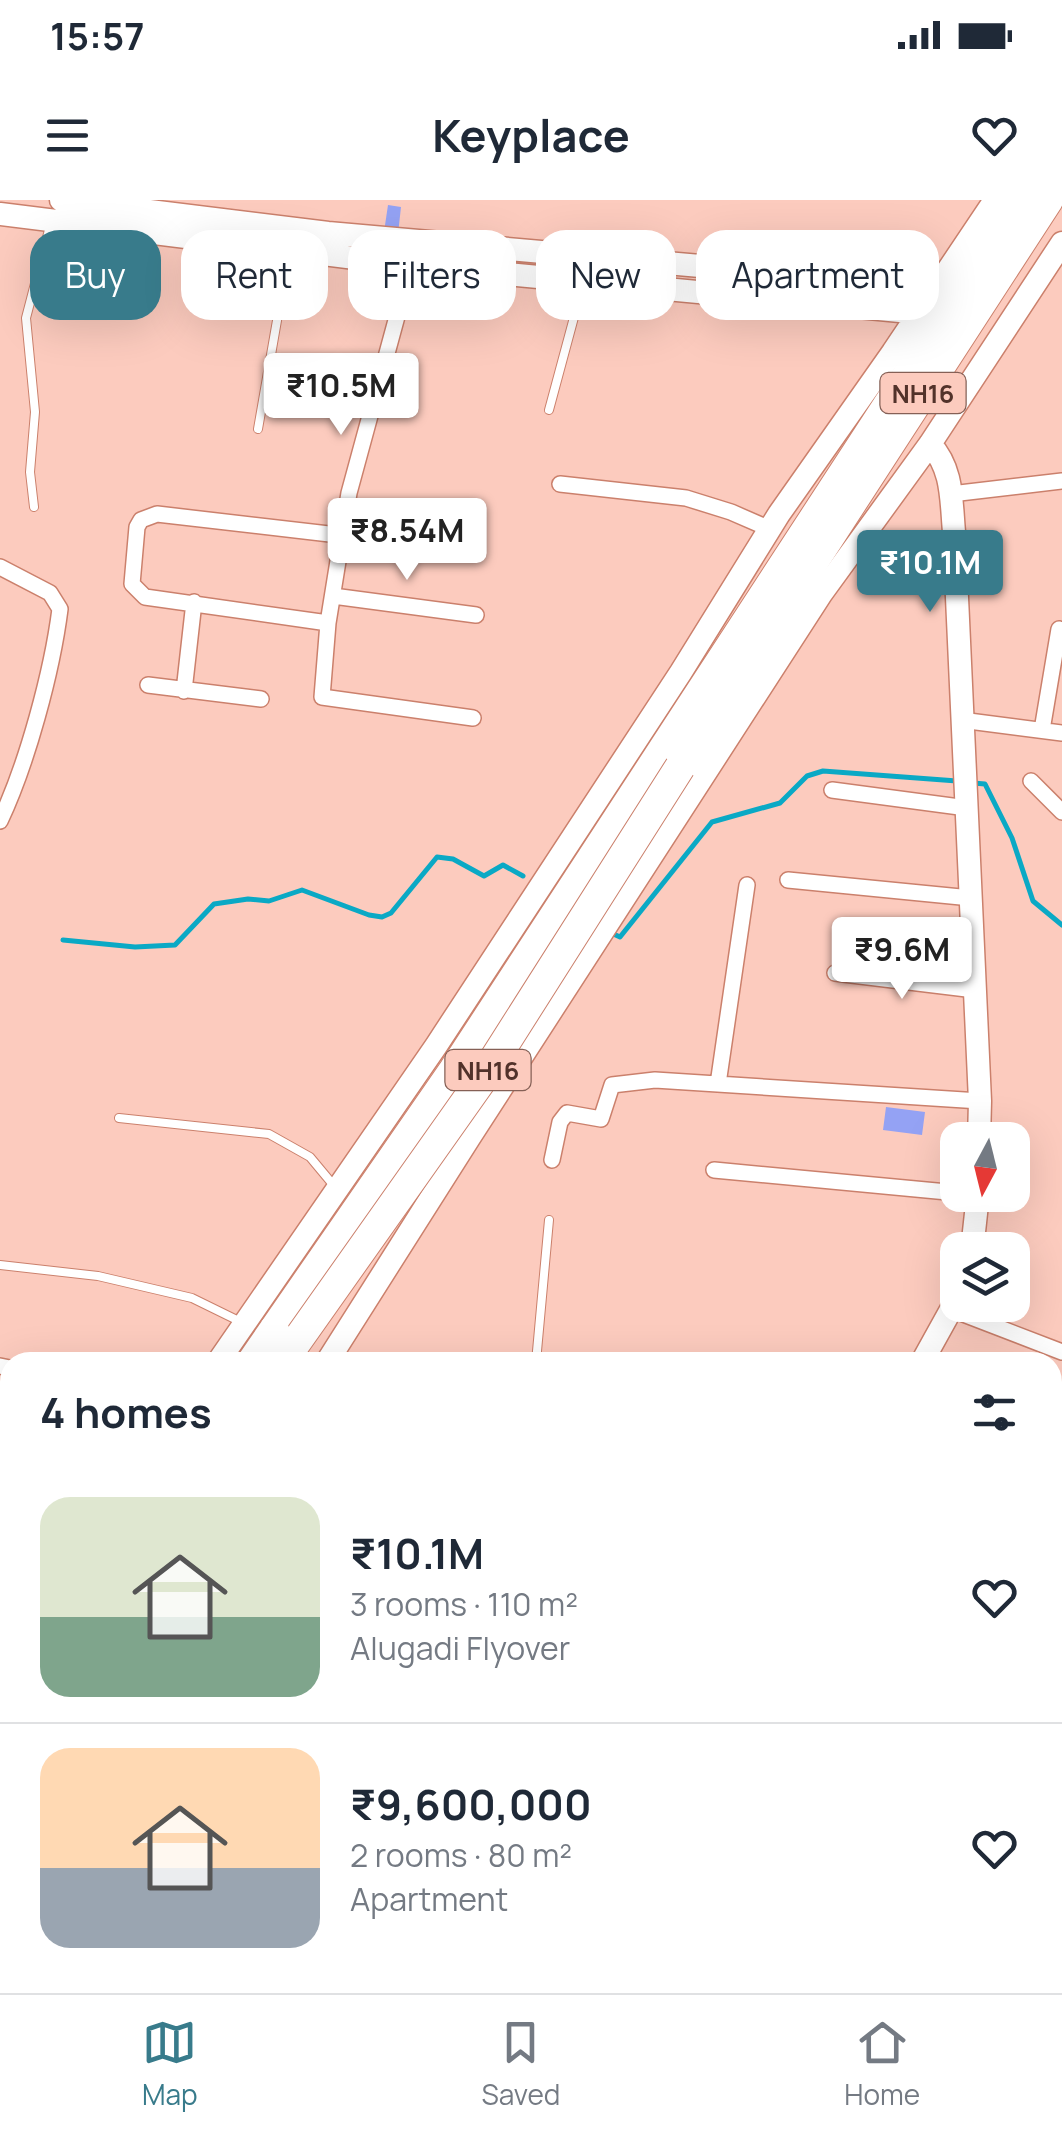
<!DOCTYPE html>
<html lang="en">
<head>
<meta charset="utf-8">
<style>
  :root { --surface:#fff; --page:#f2f2f3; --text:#1f2937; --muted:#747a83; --line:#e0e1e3; --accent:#387b8b }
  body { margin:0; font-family:Manrope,sans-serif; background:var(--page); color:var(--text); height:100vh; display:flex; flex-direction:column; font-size:38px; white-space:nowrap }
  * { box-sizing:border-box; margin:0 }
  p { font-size:32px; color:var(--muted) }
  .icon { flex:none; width:55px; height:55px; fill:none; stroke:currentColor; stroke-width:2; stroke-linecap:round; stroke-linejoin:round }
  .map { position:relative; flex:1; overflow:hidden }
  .drawer { position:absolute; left:0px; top:1152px; width:1062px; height:642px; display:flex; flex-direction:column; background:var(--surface); border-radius:30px 30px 0 0; box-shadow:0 10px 40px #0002 }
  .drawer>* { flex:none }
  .guide { position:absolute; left:30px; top:30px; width:1002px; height:90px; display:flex; gap:20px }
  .needle { width:65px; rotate:187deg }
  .controls { position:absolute; left:940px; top:922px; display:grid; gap:20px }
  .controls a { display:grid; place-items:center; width:90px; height:90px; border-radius:20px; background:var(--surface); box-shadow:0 10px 40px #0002; font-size:50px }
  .price { position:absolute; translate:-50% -85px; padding:0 22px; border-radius:10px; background:#fff; color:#222; font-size:32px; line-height:65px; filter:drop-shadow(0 2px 5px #0008) }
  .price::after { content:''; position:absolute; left:50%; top:60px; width:30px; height:22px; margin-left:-15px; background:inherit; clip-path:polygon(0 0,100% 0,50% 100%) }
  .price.on { background:var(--accent); color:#fff }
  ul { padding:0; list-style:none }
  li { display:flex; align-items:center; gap:30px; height:250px; padding:0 40px }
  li+li { border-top:2px solid var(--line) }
  li span { display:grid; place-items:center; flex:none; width:280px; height:200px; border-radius:30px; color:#555 }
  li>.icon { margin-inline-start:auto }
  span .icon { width:120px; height:120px; fill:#fffc; stroke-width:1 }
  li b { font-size:42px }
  h2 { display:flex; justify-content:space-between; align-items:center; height:120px; padding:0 40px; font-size:42px }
  .tag { padding:0 35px; border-radius:30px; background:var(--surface); box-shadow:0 10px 40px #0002; font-size:35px; line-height:90px }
  .tag.on { background:var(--accent); color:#fff }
  .status { display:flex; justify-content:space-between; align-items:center; height:70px; padding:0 50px; background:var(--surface); direction:ltr }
  .status svg { height:28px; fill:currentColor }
  header { display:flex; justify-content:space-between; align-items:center; height:130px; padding:0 40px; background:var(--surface); font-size:45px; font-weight:700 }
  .tabs { display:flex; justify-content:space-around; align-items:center; height:140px; border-top:2px solid var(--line); background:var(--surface); font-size:28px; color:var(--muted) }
  .tabs a { display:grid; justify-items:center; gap:5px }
  .tabs .on { color:var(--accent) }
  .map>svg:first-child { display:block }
</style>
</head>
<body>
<div class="status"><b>15:57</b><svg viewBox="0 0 49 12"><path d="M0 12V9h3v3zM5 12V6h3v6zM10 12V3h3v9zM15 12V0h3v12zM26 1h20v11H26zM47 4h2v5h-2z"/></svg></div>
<header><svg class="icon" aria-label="menu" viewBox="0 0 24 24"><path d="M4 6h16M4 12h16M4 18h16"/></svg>Keyplace<svg class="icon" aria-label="heart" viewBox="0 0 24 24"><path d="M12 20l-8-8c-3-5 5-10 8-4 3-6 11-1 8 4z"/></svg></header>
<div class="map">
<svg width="1062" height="1793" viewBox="0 0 1062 1793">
  <rect width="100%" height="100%" fill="#fccbbe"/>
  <path fill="#cbb55d" d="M308,1785H498L494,1793H303Z"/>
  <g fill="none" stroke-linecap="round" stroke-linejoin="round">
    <path stroke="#0aa9c5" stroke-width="5" d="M973,583L985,584L1012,638L1033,701L1062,725
      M609,732L620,737L712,622L780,603L807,576L823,571L957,581
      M63,740L135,747L175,745L214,704L248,699L269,701L302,690L369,715L382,717L391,713L437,657L453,659L484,676L503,665L523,676"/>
  </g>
  <path fill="#94a2f4" d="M388,5L401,7L398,34L384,32Z
    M886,907L925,912L922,935L883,930Z
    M10,1732V1782L0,1777V1744Z"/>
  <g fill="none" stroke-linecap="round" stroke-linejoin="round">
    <defs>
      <path id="lane" d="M549,210L583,84
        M258,229L289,52
        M34,307L30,272L35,212L26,118L50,26
        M119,918L269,934L310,957L335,987
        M0,1065L98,1076L192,1098L241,1122
        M536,1162L549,1020
        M0,1448L10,1454"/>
      <path id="street" d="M560,284L686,298L731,312L770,329
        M951,294L1062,281
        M424,345L157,314L141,320L137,327L132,384L145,397L328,423L322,497L473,518
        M0,367L50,393L60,409C52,472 27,564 0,621
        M333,396L476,415
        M328,423L349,293L411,65
        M148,485L261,499
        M184,491L194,402
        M961,520L1062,533
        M1042,530L1059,429L1062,430
        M1031,581L1062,612
        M832,590L967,608
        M788,680L971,698
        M835,773L975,790
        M718,884L747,685
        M552,960L560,922L567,913L601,919L612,885L655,880L980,901
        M714,970L958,993
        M953,1110L1062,1152
        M0,1166L10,1168
        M0,1289L10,1295
        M0,1668L10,1673
        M764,1785L778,1793
        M197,1793L201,1785
        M320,1793L326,1785
        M483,1793L487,1785
        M741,1793L744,1785"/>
      <path id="secondary" d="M61,0L328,33L938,87
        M0,14L411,65L921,113
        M930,244C953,269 951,299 954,332L980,901L979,940
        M972,1050L978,995
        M218,1162L436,846L681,472L779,314L893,152L995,0
        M327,1162L469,938L821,394L930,244L1062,43
        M922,1162L958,1097
        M1052,1271L1062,1272
        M1052,1290H1062
        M0,1478L10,1465
        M0,1629L10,1614
        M596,1793L600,1785"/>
      <path id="highway" d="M680,567L1048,0
        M274,1130L454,870L1022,0
        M0,1531L10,1516
        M0,1570L10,1555"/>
    </defs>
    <use href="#lane" stroke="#cb806c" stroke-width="10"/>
    <use href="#street" stroke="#cb806c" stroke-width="18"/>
    <use href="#secondary" stroke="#cb806c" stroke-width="25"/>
    <use href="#highway" stroke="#cb806c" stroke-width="32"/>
    <use href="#lane" stroke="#fff" stroke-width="8"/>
    <use href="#street" stroke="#fff" stroke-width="15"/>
    <use href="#secondary" stroke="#fff" stroke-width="22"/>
    <use href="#highway" stroke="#fff" stroke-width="30"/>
    <defs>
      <path id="highway-bridge" d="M252,1162L274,1130
        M282,1162L480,882L680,567"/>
    </defs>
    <use href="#highway-bridge" stroke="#cb806c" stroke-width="32" stroke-linecap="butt"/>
    <use href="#highway-bridge" stroke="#fff" stroke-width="30"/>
  </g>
  <g text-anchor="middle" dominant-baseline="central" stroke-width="9" stroke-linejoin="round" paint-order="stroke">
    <g fill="#fccbbe" stroke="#856056" stroke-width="2.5">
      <rect x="880.5" y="173" width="85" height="40" rx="8"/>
      <rect x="445.5" y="850" width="85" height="40" rx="8"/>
    </g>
    <g font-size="25" font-weight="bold" fill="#52322a">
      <text x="923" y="193">NH16</text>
      <text x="488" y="870">NH16</text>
    </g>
  </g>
</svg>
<div class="controls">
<a><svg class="needle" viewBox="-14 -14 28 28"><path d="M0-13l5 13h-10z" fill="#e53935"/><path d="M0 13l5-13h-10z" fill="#747a83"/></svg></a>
<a><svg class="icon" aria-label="layers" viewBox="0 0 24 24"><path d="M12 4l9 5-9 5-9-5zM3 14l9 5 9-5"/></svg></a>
</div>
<b class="price" style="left:341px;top:238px">₹10.5M</b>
<b class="price" style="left:407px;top:383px">₹8.54M</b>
<b class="price on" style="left:930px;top:415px">₹10.1M</b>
<b class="price" style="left:902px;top:802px">₹9.6M</b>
<div class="guide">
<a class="tag on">Buy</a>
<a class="tag">Rent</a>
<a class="tag">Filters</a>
<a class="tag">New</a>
<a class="tag">Apartment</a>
</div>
<section class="drawer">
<h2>4 homes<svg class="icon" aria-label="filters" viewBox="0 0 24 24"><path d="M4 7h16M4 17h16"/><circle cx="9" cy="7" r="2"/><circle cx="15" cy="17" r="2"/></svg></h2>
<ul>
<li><span style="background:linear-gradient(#dfe7d0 60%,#7fa58c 0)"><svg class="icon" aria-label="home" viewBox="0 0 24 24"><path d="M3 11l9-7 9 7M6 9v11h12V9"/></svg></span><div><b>₹10.1M</b><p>3 rooms · 110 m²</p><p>Alugadi Flyover</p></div><svg class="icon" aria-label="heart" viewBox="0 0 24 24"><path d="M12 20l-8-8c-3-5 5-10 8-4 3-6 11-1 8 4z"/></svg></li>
<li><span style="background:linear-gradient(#ffd9b3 60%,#9aa5b1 0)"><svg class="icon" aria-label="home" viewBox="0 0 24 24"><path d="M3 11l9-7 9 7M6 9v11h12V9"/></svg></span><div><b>₹9,600,000</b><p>2 rooms · 80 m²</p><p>Apartment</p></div><svg class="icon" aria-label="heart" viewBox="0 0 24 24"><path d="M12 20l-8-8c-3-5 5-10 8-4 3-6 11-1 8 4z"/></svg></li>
</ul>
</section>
</div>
<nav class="tabs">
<a class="on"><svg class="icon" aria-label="map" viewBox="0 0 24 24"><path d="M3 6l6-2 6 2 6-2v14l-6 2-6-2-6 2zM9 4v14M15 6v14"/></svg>Map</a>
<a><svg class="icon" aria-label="saved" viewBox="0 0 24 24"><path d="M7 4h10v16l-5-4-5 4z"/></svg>Saved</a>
<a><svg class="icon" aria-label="home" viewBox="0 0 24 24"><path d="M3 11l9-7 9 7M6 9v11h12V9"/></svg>Home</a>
</nav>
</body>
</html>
